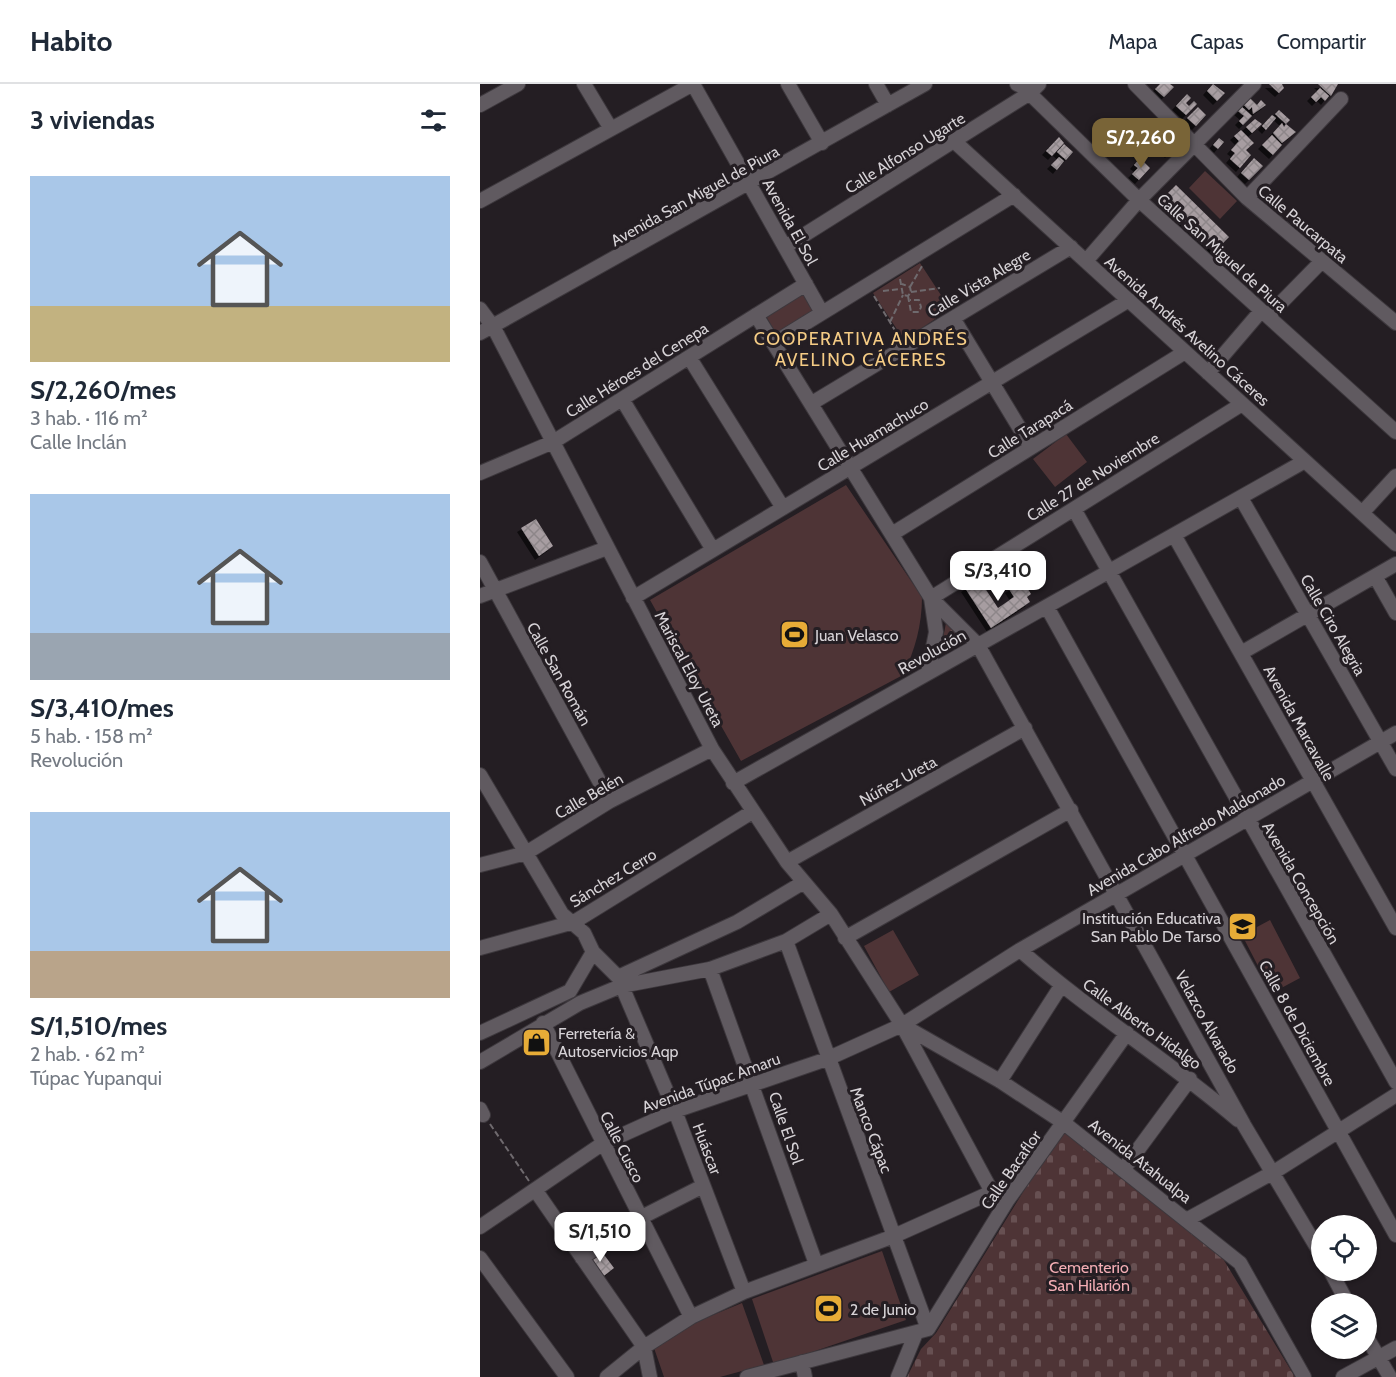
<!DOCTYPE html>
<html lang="es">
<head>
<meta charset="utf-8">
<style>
  :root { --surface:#fff; --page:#f6f6f7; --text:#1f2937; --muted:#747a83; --line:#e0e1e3; --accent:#796437 }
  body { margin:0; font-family:Cabin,sans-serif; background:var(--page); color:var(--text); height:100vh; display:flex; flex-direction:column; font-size:22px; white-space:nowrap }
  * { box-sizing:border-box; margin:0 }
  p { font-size:20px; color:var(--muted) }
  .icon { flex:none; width:33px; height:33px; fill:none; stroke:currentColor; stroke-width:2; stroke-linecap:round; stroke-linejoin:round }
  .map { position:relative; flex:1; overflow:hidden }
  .details { display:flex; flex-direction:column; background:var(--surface); width:480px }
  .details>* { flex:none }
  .buttons { position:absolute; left:831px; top:1131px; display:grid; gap:12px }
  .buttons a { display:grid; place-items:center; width:66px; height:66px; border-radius:50%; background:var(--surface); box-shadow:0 2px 4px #0004; font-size:30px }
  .price { position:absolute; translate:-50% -51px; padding:0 14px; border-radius:12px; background:#fff; color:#222; font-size:20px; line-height:39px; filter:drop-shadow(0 2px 3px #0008) }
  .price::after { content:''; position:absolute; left:50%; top:36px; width:18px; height:14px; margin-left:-9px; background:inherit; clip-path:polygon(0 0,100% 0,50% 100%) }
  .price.active { background:var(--accent); color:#fff }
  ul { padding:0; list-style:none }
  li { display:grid; align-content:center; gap:12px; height:318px; padding:0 30px }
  li span { display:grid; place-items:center; height:186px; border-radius:0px; color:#555 }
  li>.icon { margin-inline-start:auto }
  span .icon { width:108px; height:108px; fill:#fffc; stroke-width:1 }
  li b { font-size:26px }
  h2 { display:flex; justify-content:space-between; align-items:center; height:72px; padding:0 30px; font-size:26px }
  header { display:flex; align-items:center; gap:36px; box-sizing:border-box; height:84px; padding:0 30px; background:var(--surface); border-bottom:2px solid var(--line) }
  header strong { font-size:28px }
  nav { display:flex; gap:33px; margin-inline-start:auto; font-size:21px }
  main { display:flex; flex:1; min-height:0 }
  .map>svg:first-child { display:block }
</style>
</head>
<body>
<header>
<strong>Habito</strong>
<nav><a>Mapa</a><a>Capas</a><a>Compartir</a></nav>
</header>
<main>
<section class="details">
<h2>3 viviendas<svg class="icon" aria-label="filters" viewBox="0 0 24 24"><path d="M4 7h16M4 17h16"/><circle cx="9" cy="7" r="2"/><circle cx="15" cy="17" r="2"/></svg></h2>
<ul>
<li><span style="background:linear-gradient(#a9c7e8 70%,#c2b280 0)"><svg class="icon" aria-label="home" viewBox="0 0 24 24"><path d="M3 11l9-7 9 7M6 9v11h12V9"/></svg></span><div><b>S/2,260/mes</b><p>3 hab. · 116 m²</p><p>Calle Inclán</p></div></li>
<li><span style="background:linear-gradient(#a9c7e8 75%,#9aa5b1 0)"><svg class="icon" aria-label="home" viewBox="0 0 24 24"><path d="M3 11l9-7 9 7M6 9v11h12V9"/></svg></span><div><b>S/3,410/mes</b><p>5 hab. · 158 m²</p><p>Revolución</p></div></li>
<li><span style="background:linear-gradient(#a9c7e8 75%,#b9a48a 0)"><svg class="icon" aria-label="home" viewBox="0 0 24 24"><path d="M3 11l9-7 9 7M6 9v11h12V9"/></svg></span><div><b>S/1,510/mes</b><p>2 hab. · 62 m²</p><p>Túpac Yupanqui</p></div></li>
</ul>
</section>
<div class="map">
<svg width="916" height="1293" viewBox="0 0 916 1293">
  <defs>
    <pattern id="grass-tufts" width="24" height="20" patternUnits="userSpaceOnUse" patternTransform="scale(1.5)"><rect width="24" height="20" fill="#4e3436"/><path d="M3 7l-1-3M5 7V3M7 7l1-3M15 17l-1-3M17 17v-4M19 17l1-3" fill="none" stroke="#675052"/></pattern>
    <pattern id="cemetery-stones" width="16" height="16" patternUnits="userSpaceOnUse" patternTransform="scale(1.5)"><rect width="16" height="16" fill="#4e3436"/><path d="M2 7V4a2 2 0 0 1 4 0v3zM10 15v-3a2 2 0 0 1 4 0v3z" fill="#675052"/></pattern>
    <pattern id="building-cross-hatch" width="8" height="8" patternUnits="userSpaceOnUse" patternTransform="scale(1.5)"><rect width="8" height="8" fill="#a79da1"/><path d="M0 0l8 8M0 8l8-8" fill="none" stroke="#8d8689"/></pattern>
    <filter id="shadow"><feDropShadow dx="-4" dy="4" stdDeviation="0" flood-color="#0009"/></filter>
  </defs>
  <rect width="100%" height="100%" fill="#241e23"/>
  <path fill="url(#grass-tufts)" d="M467,534L484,557L460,570Z"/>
  <path fill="url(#cemetery-stones)" d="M582,1045L734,1160L815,1293H427L441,1265L456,1249Z"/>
  <path fill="#4e3436" d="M725,87L757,117L740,135L709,104Z
    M440,179L470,225L424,256L393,209Z
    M325,209L336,227L296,250L286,232Z
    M586,350L607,378L575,403L553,375Z
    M366,401L442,513C442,541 435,566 423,591L261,677L170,516Z
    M790,836L820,894L792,909L762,851Z
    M413,846L439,891L409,908L384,862Z
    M402,1167L426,1236L294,1281L272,1215Z
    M262,1219L284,1281L240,1293H184L174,1264L216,1238Z"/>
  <path fill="url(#building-cross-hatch)" filter="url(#shadow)" d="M680,0H690L694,3L684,13L675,5Z
    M733,0L745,9L737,17L727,7Z
    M789,0H802L804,4L799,9Z
    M838,0H858L851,12Z
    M840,4L849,12L845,17L841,13L836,18L831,13Z
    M707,10L711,14L706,19L709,22L714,17L717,20L706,31L696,22Z
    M768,12L777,21L781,16L786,21L773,30L772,23L769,26L762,19Z
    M718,23L726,31L716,42L707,34Z
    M762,23L772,32L763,41L759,37L764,32L758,27Z
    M799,26L810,36L806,40L816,48L802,59L793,49L802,39L804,43L806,40L795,30Z
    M792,31L796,34L786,46L782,42Z
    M775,35L782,40L772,49L766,43Z
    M665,39L671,44L661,54L653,47Z
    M761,46L774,59L766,66L771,71L760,84L750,75L755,69L751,66L759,57L754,52Z
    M792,51L802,61L793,71L782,61Z
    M579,53L584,59L572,72L566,67Z
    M739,54L744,58L738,65L733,61Z
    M682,56L693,66L689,70L678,60Z
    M584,60L593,68L586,76L577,68Z
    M579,73L584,77L577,86L571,81Z
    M660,74L670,84L659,96L652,90L658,84L654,81Z
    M774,74L783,82L769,96L761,89Z
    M696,101L749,153L734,168L681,116Z
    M56,435L73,462L59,472L41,444Z
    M499,495L518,524L534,513L529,505L543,497L551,510L547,513L550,518L511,544L485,504Z
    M119,1164L134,1184L121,1194L107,1173Z"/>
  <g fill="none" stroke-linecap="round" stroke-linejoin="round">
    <defs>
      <path id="minor" d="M104,0L131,45
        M308,0L342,59
        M396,0L408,21
        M537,0L543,3L659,116L916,348
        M655,0L767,114L916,239
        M0,21L38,0
        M475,58L916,460
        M767,114L861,15
        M0,117L213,0L342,229
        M305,163L550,9L559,0
        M606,177L659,116L774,0
        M0,225L14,244L232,665L307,778L351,830L422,941L512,1108L527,1117
        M276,231L451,514L498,561L764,1041L842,1172
        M788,232L842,177
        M473,234L551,363
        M0,249L445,0
        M295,258L534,111
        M209,273L303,424
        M728,289L781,227
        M142,315L233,466
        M332,319L591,163
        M0,389L73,358L326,200
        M761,414L916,685
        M594,425L916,998
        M882,429L916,392
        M412,450L705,268
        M694,451L916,844
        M0,478L130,717
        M895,492L916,529
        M0,512L127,464
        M153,514L649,216
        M567,523L916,1151
        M761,569L916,480
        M448,589L456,548L451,514L762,320
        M0,691L82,830L104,849L113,868L138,893L195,1027L264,1208
        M253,699L825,377
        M307,778L545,644
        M0,781L46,769L130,717L232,665
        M365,854L591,726
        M306,857L448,1245
        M0,864L94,838L272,728
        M540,866C609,927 688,976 758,1036
        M230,885L336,1180
        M138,893L257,838L324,798
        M90,907L113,868
        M63,939L211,1233
        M422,941L520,997L584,1039L760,1179L824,1293
        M0,949L90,907
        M0,978L100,919L141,902L230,885L306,857L351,830
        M520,997L581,902
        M0,1025L3,1031
        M643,1086L710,995
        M56,1107L164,1263L170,1293
        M708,1135L794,1088L916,1011
        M0,1143L122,1060L195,1027L347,975L422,941L540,866L916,649
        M0,1174L87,1293
        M102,1174L160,1134L223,1102
        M850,1186L868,1220
        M448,1245L527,1117L647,949
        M886,1252L910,1293
        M322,1278L325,1293
        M127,1293L164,1263L211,1233L264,1208L414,1152L512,1108
        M267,1293L448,1245
        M418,1293L436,1249
        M863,1293L916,1264"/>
    </defs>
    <use href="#minor" stroke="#3d383d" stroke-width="16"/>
    <path stroke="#6f6a6e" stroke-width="2" stroke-dasharray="6 3" stroke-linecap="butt" d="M420,195L423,211L428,212L431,208L430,203L422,200
      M430,203L442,182
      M403,207L420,205
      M431,208L460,204
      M394,212L419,253
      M428,212L431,228H439L441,223L439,216H430
      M410,238L423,211
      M10,1040L49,1097"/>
    <use href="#minor" stroke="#605a60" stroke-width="14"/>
  </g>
  <defs>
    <symbol id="stadium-square" viewBox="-11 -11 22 22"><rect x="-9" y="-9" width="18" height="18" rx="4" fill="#e7ac37" stroke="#241e23"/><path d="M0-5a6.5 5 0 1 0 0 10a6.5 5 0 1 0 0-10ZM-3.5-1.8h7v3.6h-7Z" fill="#111"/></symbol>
    <symbol id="school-square" viewBox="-11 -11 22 22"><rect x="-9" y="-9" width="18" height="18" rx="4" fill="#e7ac37" stroke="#241e23"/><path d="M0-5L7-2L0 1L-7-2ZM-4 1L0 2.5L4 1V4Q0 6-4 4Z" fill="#111"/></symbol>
    <symbol id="shop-square" viewBox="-11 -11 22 22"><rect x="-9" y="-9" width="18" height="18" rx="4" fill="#e7ac37" stroke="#241e23"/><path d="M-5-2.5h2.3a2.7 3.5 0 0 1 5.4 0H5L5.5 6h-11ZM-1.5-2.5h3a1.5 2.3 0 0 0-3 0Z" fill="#111"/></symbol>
  </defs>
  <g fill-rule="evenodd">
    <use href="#stadium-square" x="298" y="534" width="33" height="33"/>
    <use href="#school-square" x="746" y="826" width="33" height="33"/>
    <use href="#shop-square" x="40" y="942" width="33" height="33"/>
    <use href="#stadium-square" x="332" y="1208" width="33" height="33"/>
  </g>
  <g text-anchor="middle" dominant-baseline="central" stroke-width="6" stroke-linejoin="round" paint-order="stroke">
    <g font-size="16" fill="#d6d2d6" stroke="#241e23">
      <text transform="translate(425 69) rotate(-32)">Calle Alfonso Ugarte</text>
      <text transform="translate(215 112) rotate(-29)">Avenida San Miguel de Piura</text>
      <text transform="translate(310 138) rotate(61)">Avenida El Sol</text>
      <text transform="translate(823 140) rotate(40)">Calle Paucarpata</text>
      <text transform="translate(742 169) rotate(42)">Calle San Miguel de Piura</text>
      <text transform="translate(499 199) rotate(-31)">Calle Vista Alegre</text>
      <text transform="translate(707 247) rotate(42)">Avenida Andrés Avelino Cáceres</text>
      <text transform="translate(157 286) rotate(-32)">Calle Héroes del Cenepa</text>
      <text transform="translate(550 345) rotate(-32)">Calle Tarapacá</text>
      <text transform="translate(393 351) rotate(-31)">Calle Huamachuco</text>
      <text transform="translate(613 393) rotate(-32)">Calle 27 de Noviembre</text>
      <text transform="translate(853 541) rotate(60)">Calle Ciro Alegria</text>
      <text transform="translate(452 568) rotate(-29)">Revolución</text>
      <text transform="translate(209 585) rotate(62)">Mariscal Eloy Ureta</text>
      <text transform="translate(79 590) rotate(61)">Calle San Román</text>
      <text transform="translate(819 639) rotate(61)">Avenida Marcavalle</text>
      <text transform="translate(418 697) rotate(-29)">Núñez Ureta</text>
      <text transform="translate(109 712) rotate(-30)">Calle Belén</text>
      <text transform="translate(706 751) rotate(-30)">Avenida Cabo Alfredo Maldonado</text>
      <text transform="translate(133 794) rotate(-31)">Sánchez Cerro</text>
      <text transform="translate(821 799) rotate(60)">Avenida Concepción</text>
      <text transform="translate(727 938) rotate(61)">Velazco Alvarado</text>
      <text transform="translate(817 939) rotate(61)">Calle 8 de Diciembre</text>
      <text transform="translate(662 940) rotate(36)">Calle Alberto Hidalgo</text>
      <text transform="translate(231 999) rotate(-20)">Avenida Túpac Amaru</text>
      <text transform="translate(306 1044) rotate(71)">Calle El Sol</text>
      <text transform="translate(391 1046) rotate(69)">Manco Cápac</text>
      <text transform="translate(142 1063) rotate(63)">Calle Cusco</text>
      <text transform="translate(227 1065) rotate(69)">Huáscar</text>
      <text transform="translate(660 1077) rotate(38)">Avenida Atahualpa</text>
      <text transform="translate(531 1086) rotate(-55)">Calle Bacaflor</text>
    </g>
    <g font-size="16" fill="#d6d2d6" stroke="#241e23" text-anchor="start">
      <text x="335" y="551">Juan Velasco</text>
      <text x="741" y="834" text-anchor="end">Institución Educativa<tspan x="741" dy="18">San Pablo De Tarso</tspan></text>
      <text x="78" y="949">Ferretería &amp;<tspan x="78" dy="18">Autoservicios Aqp</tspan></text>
      <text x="370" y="1225">2 de Junio</text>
    </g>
    <g font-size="16" fill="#f3adb4" stroke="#241e23">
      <text x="609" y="1183">Cementerio<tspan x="609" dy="18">San Hilarión</tspan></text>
    </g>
    <g font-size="18" letter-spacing="1.5" fill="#f5cc85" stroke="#241e23">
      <text x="381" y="255">COOPERATIVA ANDRÉS<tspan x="381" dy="21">AVELINO CÁCERES</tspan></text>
    </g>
  </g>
</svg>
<div class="buttons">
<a><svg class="icon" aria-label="locate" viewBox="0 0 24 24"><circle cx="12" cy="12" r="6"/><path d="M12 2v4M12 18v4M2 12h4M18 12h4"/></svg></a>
<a><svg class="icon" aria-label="layers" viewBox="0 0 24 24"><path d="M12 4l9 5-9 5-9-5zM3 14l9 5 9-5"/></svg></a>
</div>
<b class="price active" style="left:661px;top:85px">S/2,260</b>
<b class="price" style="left:518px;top:518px">S/3,410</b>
<b class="price" style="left:120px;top:1179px">S/1,510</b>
</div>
</main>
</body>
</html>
